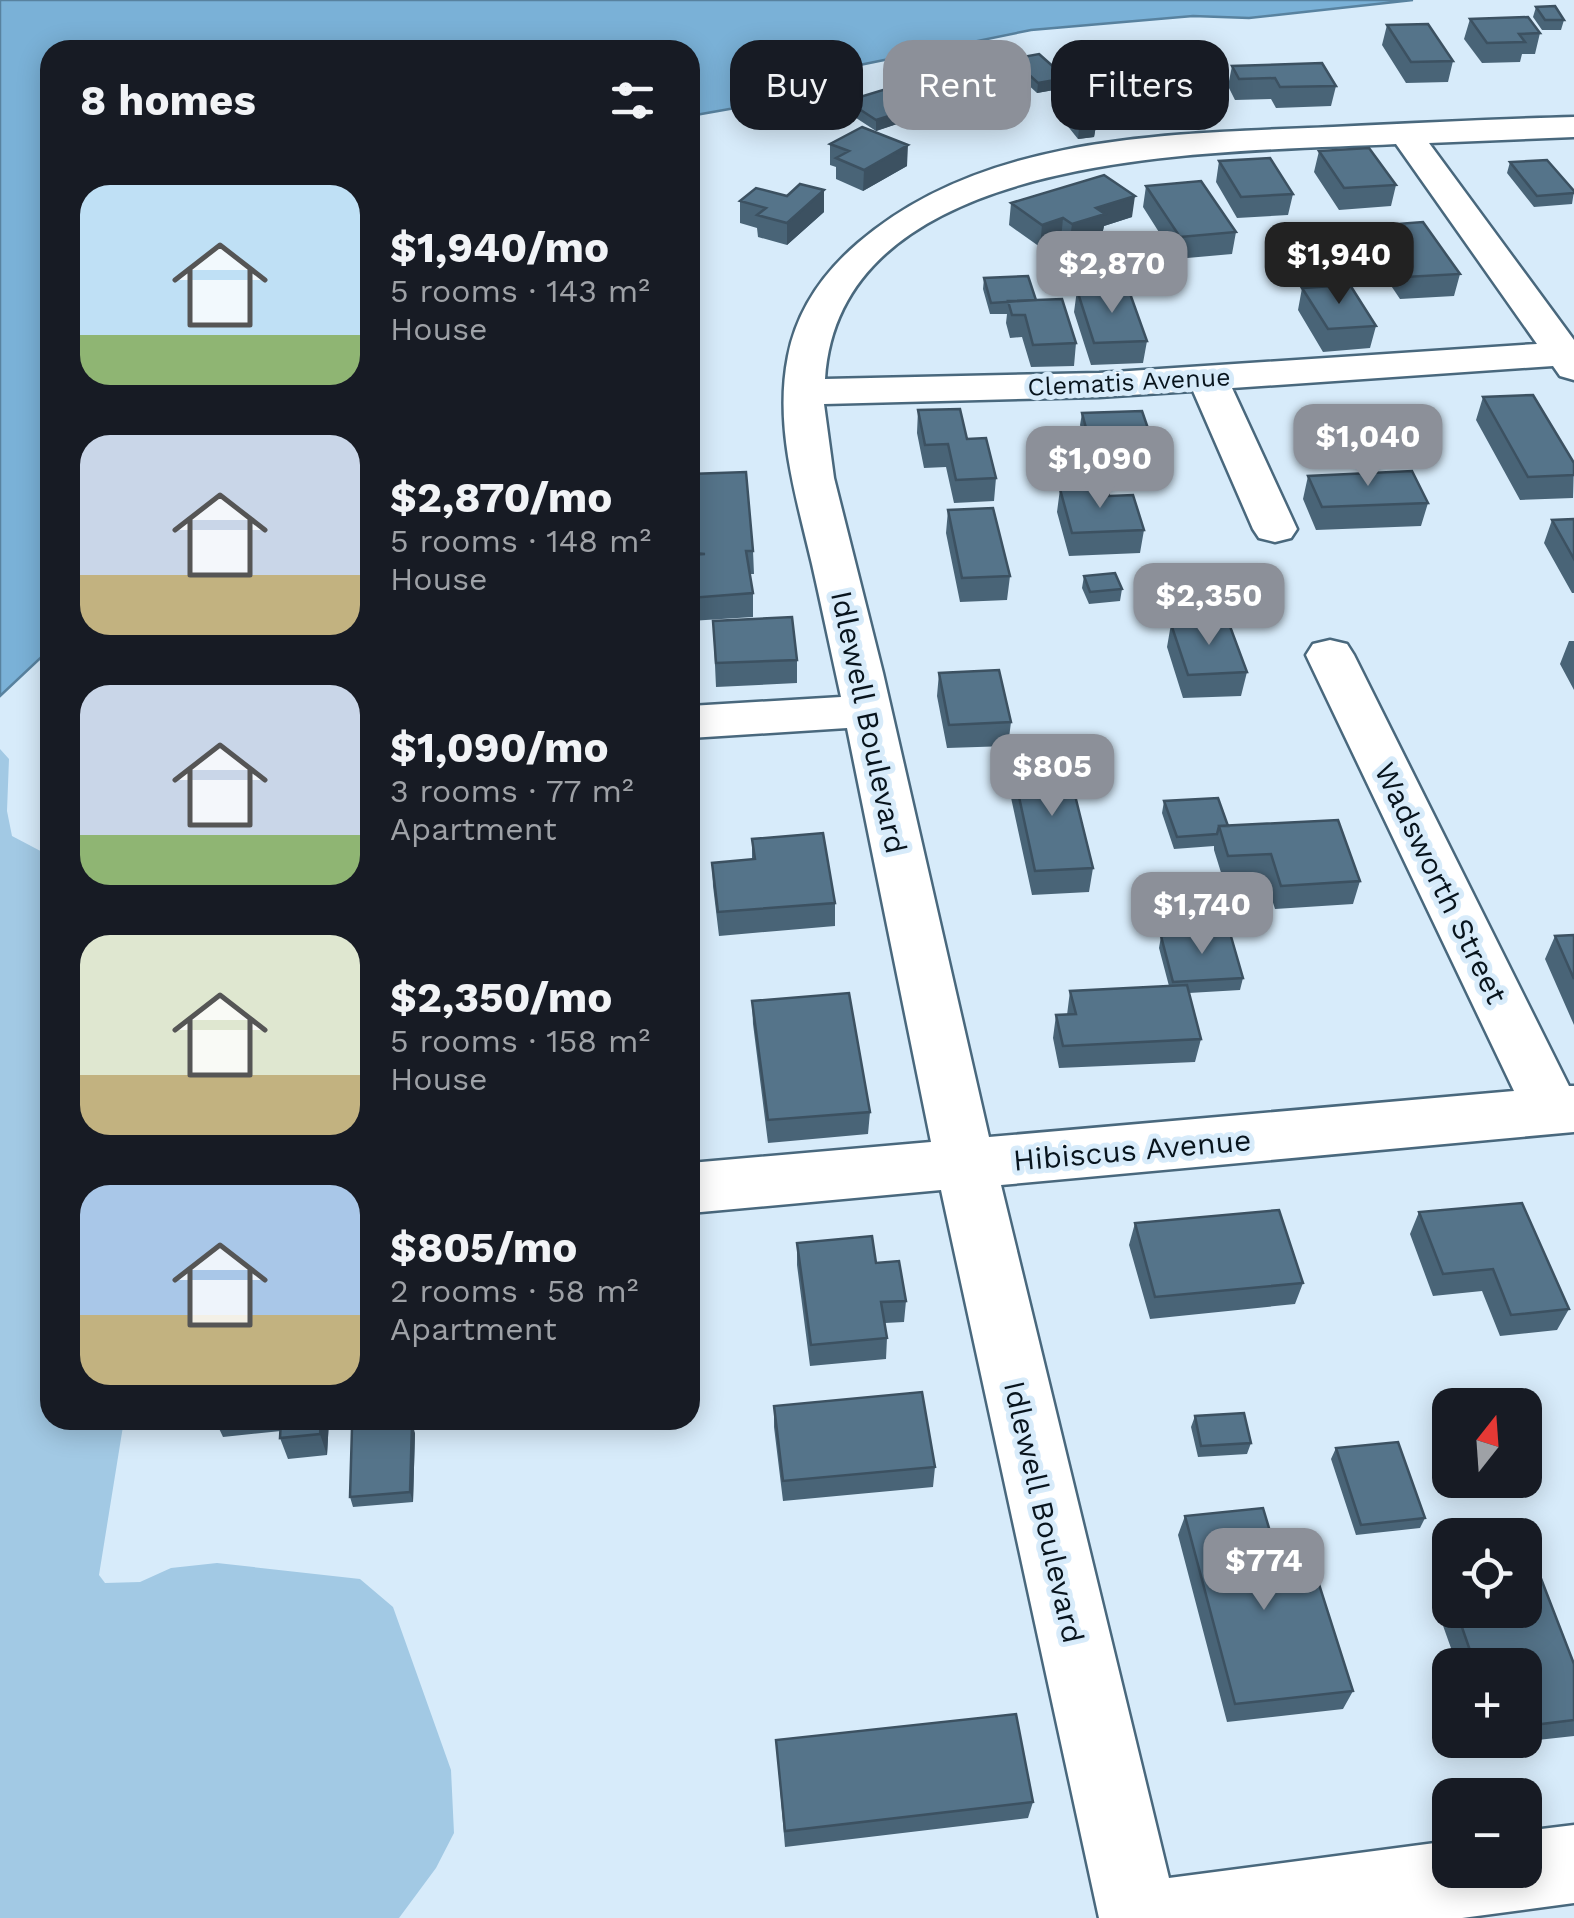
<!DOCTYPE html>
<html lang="en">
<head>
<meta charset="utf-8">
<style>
  :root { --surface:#171b24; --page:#20242c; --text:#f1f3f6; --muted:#9ea1a6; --accent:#8c9099 }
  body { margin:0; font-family:"Work Sans",sans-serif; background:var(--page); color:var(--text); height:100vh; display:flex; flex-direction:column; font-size:38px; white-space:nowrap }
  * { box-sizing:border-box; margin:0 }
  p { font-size:32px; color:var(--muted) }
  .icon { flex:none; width:55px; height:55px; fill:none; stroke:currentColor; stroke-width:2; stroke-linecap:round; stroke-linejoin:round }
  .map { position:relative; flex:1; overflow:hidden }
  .sheet { position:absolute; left:40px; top:40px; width:660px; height:1390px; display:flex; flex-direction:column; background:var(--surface); border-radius:30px; box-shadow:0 5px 25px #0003 }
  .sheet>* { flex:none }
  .hud { position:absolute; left:730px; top:40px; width:692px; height:90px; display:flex; gap:20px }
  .needle { width:65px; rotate:17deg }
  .buttons { position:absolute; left:1432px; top:1388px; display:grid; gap:20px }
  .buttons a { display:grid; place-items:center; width:110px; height:110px; border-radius:20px; background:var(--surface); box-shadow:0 5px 25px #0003; font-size:50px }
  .price { position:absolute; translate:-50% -85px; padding:0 22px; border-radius:20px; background:var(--accent); color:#fff; font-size:32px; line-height:65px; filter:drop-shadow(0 2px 5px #0008) }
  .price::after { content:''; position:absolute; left:50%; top:60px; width:30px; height:22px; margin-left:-15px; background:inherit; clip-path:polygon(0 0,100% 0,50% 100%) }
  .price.active { background:#222; color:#fff }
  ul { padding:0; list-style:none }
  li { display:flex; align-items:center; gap:30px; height:250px; padding:0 40px }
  li span { display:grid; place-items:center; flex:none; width:280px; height:200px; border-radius:30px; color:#555 }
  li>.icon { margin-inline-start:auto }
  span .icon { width:120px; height:120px; fill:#fffc; stroke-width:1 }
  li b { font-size:42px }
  h2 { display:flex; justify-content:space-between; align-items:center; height:120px; padding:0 40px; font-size:42px }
  .chip { padding:0 35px; border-radius:30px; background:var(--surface); box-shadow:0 5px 25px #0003; font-size:35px; line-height:90px }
  .chip.active { background:var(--accent); color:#fff }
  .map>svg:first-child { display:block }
</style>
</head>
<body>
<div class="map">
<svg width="1574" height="1918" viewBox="0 0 1574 1918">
  <rect width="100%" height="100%" fill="#d7ebfa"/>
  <path fill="#a2c9e4" d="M0,749L9,759L7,811L12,836L50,856V1420H124L99,1575L105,1583L140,1582L171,1568L217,1563L360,1579L393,1607L451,1770L454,1833L436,1868L399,1918H0Z"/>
  <path fill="#7ab1d7" stroke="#58829f" stroke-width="2.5" d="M0,0H1413L1249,18L1193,16L1031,30L845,68L752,105L690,116V50H50V649L0,696Z"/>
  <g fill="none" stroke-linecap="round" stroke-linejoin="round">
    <defs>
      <path id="minor" d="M1574,117V137L1429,143L1574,340V380L1560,376L1553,366L1232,388L1297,529L1291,538L1275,542L1259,538L1253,529L1193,391L1099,397L824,404L834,478L883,673L989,1137L1514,1091L1306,655L1313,644L1330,640L1347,644L1354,655L1569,1086H1574V1132L1001,1185L1169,1878L1450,1841V1870H1525V1831L1574,1825V1903L1462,1918H1099L941,1190L690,1213V1163L931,1142L847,728L690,738V706L841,697C831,652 822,608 812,564C796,496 774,426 788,356C797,310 823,273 858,243C985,133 1174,134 1333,127C1413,123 1493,119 1574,117ZM1396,144L1537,344L1099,373L825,379C840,143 1228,153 1396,144Z"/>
    </defs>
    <use href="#minor" stroke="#49687d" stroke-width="5"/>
    <use href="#minor" fill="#fff" fill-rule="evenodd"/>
  </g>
  <path fill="#496477" d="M1536,7L1564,20L1561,30H1542L1533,17Z
    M1470,19L1540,33L1535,54H1522L1520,62L1482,63L1464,39Z
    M1387,25L1453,61L1448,82L1406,83L1382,45Z
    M1012,59L1066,78L1065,88L1037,93L1011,69Z
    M1232,66L1336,86L1331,106L1276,108L1271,99L1235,100L1228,86Z
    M908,83L978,108L947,118L907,93Z
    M1127,89L1202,98L1201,109L1135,113L1126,99Z
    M847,101L915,108V118L876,131L847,112Z
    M1067,114L1096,126L1094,137L1078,139L1066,124Z
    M830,144L907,166L863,191L836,179V167L830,165Z
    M1319,151L1396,185L1391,206L1339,210L1314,172Z
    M1219,161L1293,194L1288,215L1237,218L1216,182Z
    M1510,162L1574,191L1572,204L1534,207L1507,173Z
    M1146,186L1236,232L1232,254L1176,259L1143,207Z
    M740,201L824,212L787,245L758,237L757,228L740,223Z
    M1011,203L1132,217L1104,226L1102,235L1069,246L1061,240L1040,247L1009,225Z
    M1370,226L1460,274L1454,296L1400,299L1365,247Z
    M1041,263L1074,280L1073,292L1046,293L1039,274Z
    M984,278L1036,300L1076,343L1074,366L1031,367L1022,337L1010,338L1006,323L1007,314H990L983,289Z
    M1302,288L1376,326L1370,348L1323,352L1298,310Z
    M1077,290L1147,341L1143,363L1091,365L1074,312Z
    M1483,397L1574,463L1573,498L1520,500L1476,420Z
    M918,410L996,478L994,501L954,503L946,467L924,468L917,433Z
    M1082,413L1152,440L1150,452L1089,454L1080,425Z
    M690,474L753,551L754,574H750L753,593V617L690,621V555H693L692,530H690Z
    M1308,476L1428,503L1421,526L1316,530L1303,499Z
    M1060,489L1144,530L1140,553L1069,556L1057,512Z
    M948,510L1010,576L1007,600L960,602L946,533Z
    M1574,519V593H1572L1544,543L1552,520Z
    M1084,576L1122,589L1120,601L1089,604L1082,588Z
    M713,621L797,660V683L716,687Z
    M1171,624L1247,672L1241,696L1183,698L1167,647Z
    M1569,641H1574V690L1560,664Z
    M939,673L1011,722L1008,746L947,748L937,696Z
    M1013,769L1093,868L1089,892L1032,895L1010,793Z
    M1164,801L1228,826L1360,881L1353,904L1275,909L1265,877L1223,879L1214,850V846L1174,849L1162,813Z
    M752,839L835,903V926L719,936L713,886L712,863L752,859Z
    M1574,935V1025L1545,959L1555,936Z
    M1161,936L1243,978L1240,990L1189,993L1201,1039L1195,1062L1059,1068L1053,1038L1056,1015H1067L1070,991L1169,986L1159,948Z
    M752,1001L870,1112L868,1134L768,1143L753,1024Z
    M1419,1212L1569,1309L1557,1330L1500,1336L1482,1291L1433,1296L1410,1234Z
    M1135,1223L1303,1283L1295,1304L1150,1319L1129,1245Z
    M797,1243L876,1263L906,1301L904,1322L885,1323L887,1338L886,1359L810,1366L797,1265Z
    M774,1406L935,1467L933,1487L783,1501L774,1427Z
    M1195,1416L1251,1443L1247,1454L1198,1457L1191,1427Z
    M215,1420H329L327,1455L288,1459L280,1438L281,1431L223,1437Z
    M415,1433L413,1502L353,1507L350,1497Z
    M1336,1448L1425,1518L1420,1528L1356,1535L1331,1459Z
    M1185,1516L1286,1585L1353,1691L1343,1709L1227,1722L1178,1535Z
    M1450,1586V1610H1525L1574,1664V1736L1485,1746L1483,1740H1525V1665H1457L1436,1606L1447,1587Z
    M776,1740L1033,1802L1028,1818L785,1847Z"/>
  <path fill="#3c5161" d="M1066,78L1065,88L1037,93L1038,83Z
    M979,97L978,108L947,118L948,107Z
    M915,108V118L876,131V120Z
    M1096,126L1094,137L1078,139L1079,128Z
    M908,145L907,166L863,191L864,170Z
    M824,190V212L787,245V223Z
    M1135,196L1132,217L1104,226L1102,235L1069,246L1072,224L1096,208Z
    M1063,218L1061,240L1040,247L1042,225Z
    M321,1420H329L327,1455L320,1434Z
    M412,1423L415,1433L413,1502L410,1492Z"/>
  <path fill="#55748a" stroke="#3c5161" stroke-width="2.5" d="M1555,6L1564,20H1545L1536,7Z
    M1528,17L1540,33L1519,34L1525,42L1487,43L1470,19Z
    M1428,24L1453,61L1411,62L1387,25Z
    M1039,54L1066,78L1038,83L1012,59Z
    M1322,63L1336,86L1280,87L1275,78L1239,79L1232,66Z
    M939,73L979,97L948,107L908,83Z
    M1193,84L1202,98L1136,103L1127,89Z
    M886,89L915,108L876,120L847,101Z
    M1083,111L1096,126L1079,128L1067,114Z
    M862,127L908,145L864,170L836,158L849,151L830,144Z
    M1369,148L1396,185L1344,188L1319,151Z
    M1270,158L1293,194L1241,197L1219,161Z
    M1547,160L1574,191V193L1537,196L1510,162Z
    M1104,175L1135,196L1096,208L1105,214L1072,224L1063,218L1042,225L1011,203Z
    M1201,181L1236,232L1180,237L1146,186Z
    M800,184L824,190L787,223L757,215L766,208L740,201L756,188L787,196Z
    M1423,222L1460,274L1405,277L1370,226Z
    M1067,262L1074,280L1047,282L1041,263Z
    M1028,276L1036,300L991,303L984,278Z
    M1350,285L1376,326L1328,329L1302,288Z
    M1128,288L1147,341L1094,343L1077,290Z
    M1062,299L1076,343L1033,345L1025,315H1012L1008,301Z
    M1533,395L1574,463V475L1528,477L1483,397Z
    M960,409L967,439L986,438L996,478L956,480L948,444L925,445L918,410Z
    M1142,411L1152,440L1090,443L1082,413Z
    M1412,471L1428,503L1322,507L1308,476Z
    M746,472L753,551H746L753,593L690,598V555L705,554L694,553L690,507V474Z
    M1107,487L1109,496L1133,495L1144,530L1072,533L1060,489Z
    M993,508L1010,576L962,578L948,510Z
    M1574,519V559L1552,520Z
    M1115,573L1122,589L1090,592L1084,576Z
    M792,617L797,660L716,663L713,621Z
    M1228,621L1247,672L1188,675L1171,624Z
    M999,670L1011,722L949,725L939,673Z
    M1068,767L1093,868L1035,871L1013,769Z
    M1218,798L1228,826H1219L1217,834L1177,837L1164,801Z
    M1338,820L1360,881L1281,886L1271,854L1228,856L1219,826Z
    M823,833L835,903L718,912L712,863L755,859L752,839Z
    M1230,933L1243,978L1173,982L1161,936Z
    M1574,935V979L1555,936Z
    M1187,985L1201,1039L1063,1046L1056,1015L1076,1014L1070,991Z
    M849,993L870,1112L768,1120L752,1001Z
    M1522,1203L1569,1309L1511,1315L1493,1269L1443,1274L1419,1212Z
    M1279,1210L1303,1283L1155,1297L1135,1223Z
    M872,1236L876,1263L899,1261L906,1301L881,1302L887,1338L811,1345L797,1243Z
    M922,1392L935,1467L783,1481L774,1406Z
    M1244,1413L1251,1443L1201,1446L1195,1416Z
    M281,1420H321L320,1434L280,1438Z
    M412,1423L410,1492L350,1497L352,1428Z
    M1398,1442L1425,1518L1361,1525L1336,1448Z
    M1263,1508L1286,1585L1318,1581L1353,1691L1235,1704L1185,1516Z
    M1540,1576L1574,1664V1720L1525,1726V1665H1475L1456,1610H1525V1578Z
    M1016,1714L1033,1802L785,1831L776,1740Z"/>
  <g text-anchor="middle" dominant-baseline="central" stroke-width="10" stroke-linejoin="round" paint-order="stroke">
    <g font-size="25" fill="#08141d" stroke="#d7ebfa">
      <text transform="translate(1129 382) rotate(-3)">Clematis Avenue</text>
    </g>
    <g font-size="30" fill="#08141d" stroke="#d7ebfa">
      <text transform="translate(869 722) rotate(78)">Idlewell Boulevard</text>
      <text transform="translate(1441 883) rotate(64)">Wadsworth Street</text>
      <text transform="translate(1132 1150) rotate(-5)">Hibiscus Avenue</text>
      <text transform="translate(1044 1512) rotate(77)">Idlewell Boulevard</text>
    </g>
  </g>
</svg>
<div class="buttons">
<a><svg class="needle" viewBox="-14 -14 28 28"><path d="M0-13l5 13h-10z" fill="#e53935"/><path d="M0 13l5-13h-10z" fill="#9ea1a6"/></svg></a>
<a><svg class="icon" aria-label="locate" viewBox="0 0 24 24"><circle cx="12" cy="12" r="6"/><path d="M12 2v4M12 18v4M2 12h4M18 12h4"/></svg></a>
<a>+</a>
<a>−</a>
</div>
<b class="price active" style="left:1339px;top:307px">$1,940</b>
<b class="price" style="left:1112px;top:316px">$2,870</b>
<b class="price" style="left:1368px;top:489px">$1,040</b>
<b class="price" style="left:1100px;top:511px">$1,090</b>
<b class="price" style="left:1209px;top:648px">$2,350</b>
<b class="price" style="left:1052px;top:819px">$805</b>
<b class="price" style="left:1202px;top:957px">$1,740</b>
<b class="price" style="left:1264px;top:1613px">$774</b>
<div class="hud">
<a class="chip">Buy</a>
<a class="chip active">Rent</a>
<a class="chip">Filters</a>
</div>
<section class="sheet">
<h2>8 homes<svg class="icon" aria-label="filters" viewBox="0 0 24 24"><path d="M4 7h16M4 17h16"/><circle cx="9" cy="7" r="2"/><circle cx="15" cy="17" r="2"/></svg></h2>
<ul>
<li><span style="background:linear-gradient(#bfe0f5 75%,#8fb573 0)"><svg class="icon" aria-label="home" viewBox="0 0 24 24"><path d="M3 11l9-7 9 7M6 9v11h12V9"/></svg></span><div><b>$1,940/mo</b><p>5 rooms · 143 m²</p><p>House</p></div></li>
<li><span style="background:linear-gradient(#c9d6e8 70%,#c2b280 0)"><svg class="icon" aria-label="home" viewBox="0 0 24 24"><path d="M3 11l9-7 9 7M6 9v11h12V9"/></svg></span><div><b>$2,870/mo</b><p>5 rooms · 148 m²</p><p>House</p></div></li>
<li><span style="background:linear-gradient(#c9d6e8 75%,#8fb573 0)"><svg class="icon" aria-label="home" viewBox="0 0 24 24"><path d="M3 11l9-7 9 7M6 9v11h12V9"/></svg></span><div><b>$1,090/mo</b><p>3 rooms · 77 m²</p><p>Apartment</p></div></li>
<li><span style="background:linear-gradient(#dfe7d0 70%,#c2b280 0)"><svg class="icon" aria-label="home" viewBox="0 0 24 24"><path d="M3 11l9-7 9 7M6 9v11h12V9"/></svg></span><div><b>$2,350/mo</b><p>5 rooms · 158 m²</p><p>House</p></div></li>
<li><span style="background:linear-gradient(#a9c7e8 65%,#c2b280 0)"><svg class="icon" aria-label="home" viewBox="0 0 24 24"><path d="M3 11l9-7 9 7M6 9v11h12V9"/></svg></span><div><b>$805/mo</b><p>2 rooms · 58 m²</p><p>Apartment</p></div></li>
</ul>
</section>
</div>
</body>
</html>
